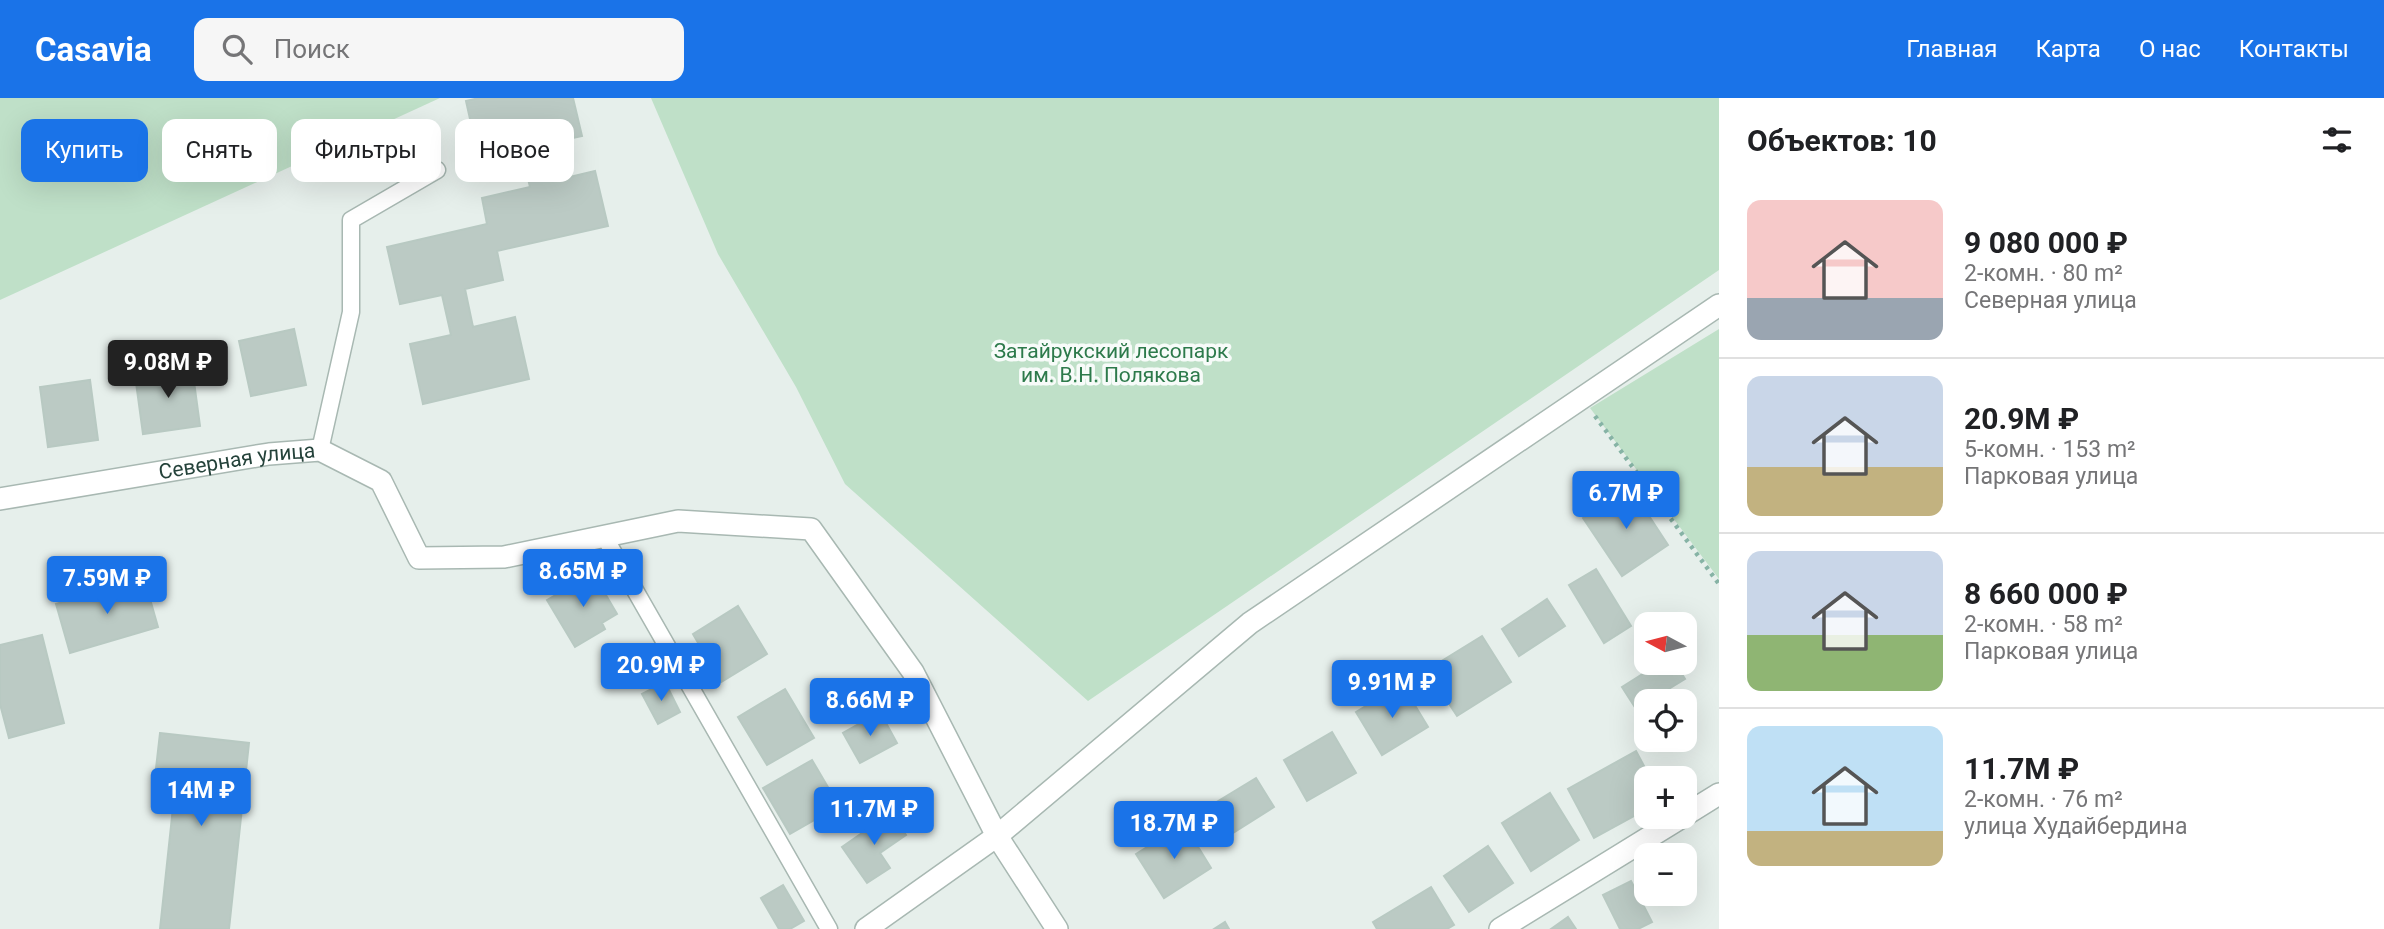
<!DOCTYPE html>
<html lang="ru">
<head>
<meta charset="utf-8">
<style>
  :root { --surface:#fff; --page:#f6f6f6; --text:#202124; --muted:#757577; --line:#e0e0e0; --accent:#1a73e8 }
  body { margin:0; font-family:Roboto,sans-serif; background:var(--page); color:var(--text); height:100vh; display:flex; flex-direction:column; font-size:26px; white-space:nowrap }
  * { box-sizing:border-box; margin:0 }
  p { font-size:23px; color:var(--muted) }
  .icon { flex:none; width:38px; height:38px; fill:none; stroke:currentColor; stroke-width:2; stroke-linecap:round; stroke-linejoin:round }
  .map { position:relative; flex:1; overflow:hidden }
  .panel { display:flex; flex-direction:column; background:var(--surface); width:665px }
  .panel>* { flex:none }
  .guide { position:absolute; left:21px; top:21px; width:665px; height:63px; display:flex; gap:14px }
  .needle { width:46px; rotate:277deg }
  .buttons { position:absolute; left:1634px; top:514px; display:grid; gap:14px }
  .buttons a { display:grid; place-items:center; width:63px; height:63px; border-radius:14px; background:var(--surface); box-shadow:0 7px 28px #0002; font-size:35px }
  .price { position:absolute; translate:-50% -60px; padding:0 16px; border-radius:7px; background:var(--accent); color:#fff; font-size:23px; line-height:46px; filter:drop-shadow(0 2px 4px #0008) }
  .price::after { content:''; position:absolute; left:50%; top:42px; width:21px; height:16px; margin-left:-10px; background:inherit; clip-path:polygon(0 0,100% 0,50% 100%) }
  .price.current { background:#222; color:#fff }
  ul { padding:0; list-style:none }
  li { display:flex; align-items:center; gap:21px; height:175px; padding:0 28px }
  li+li { border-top:2px solid var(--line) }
  li span { display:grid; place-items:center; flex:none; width:196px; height:140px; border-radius:14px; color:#555 }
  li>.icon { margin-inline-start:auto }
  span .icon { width:84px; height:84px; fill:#fffc; stroke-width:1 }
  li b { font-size:30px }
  h2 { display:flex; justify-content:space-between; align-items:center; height:84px; padding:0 28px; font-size:30px }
  .tag { padding:0 24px; border-radius:14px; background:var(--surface); box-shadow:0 7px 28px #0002; font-size:24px; line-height:63px }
  .tag.current { background:var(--accent); color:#fff }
  header { display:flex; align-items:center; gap:42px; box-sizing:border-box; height:98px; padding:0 35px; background:var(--accent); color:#fff }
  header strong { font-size:33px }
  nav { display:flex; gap:38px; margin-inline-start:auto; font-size:24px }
  .search { width:490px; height:63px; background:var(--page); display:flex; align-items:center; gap:18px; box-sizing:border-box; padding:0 24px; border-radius:14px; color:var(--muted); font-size:26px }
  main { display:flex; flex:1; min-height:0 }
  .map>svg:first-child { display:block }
</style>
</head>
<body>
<header>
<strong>Casavia</strong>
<div class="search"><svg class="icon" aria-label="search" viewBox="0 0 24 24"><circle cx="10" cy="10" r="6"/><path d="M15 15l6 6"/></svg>Поиск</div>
<nav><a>Главная</a><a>Карта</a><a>О нас</a><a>Контакты</a></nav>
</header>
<main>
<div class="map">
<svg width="1719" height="831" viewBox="0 0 1719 831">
  <rect width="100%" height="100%" fill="#e6efeb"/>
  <path fill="#bfe0c8" d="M0,0H440L0,202Z
    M651,0H1719V172L1088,603L845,386L796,289L718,156Z
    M1719,231V481L1590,310Z"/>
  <path fill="#bbcac4" stroke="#b8c9c2" stroke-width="2" d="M479,0H573L582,38L545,46L553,83L595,73L608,128L497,153L503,182L465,191L473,229L515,219L529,281L423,306L410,246L451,237L442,197L400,206L387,149L487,126L482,100L530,89L521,51L479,61L466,3Z
    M294,231L306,287L251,298L239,243Z
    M192,269L200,328L143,336L135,277Z
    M90,282L98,342L48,349L40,289Z
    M1630,389L1668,447L1622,478L1583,420Z
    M1596,471L1631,528L1604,545L1569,487Z
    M593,475L617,516L602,525L605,531L575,549L547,502Z
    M144,480L158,529L70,555L56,506Z
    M1547,501L1565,528L1519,558L1502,531Z
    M738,508L767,556L721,584L693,536Z
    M42,537L64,625L9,640L0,606V547Z
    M1482,538L1511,584L1457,618L1427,572Z
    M1660,565H1675L1685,581L1636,611L1622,589Z
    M665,584L680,614L658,626L642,596Z
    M1402,586L1428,629L1382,657L1356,614Z
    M785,591L814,640L767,667L738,619Z
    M880,614L897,645L860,665L843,635Z
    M1332,634L1356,675L1307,703L1284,662Z
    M160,635L249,645L229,831H160L174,700L153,697Z
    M1636,653L1651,681H1647V711L1594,740L1568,691Z
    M812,662L839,708L790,736L763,690Z
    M1256,680L1274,709L1228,738L1210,708Z
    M1550,695L1579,742L1531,773L1502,725Z
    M891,715L906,737L880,755L890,770L867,785L842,749Z
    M1184,726L1211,770L1164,800L1136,756Z
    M1488,748L1513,785L1469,814L1444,778Z
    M1631,783L1652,824L1638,831H1620L1603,797Z
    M783,787L804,823L790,831H779L761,800Z
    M1431,789L1454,827L1447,831H1377L1373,824Z
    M1568,819L1576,831H1551Z
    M1225,824L1229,831H1214Z"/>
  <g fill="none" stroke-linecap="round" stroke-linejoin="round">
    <defs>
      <path id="service" d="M320,352L351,214V122L437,72
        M604,438L829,831"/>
      <g id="minor">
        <path id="s1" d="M0,401L269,356L320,352L381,383L419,460L504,459L678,423L811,431L913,574L997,738L1057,831"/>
        <path d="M1685,717L1719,696"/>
        <path d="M997,738L1250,525L1719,207"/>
        <path d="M1500,831L1682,719"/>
      </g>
      <path id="tertiary" d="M866,831L997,738"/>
    </defs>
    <use href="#service" stroke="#a8b8b2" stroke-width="19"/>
    <use href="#minor" stroke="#a8b8b2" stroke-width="24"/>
    <use href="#tertiary" stroke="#a8b8b2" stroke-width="24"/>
    <path stroke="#86b3a5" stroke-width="4.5" stroke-dasharray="3.5 5" stroke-linecap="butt" d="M1595,318L1719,486"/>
    <use href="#service" stroke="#fff" stroke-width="16"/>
    <use href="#minor" stroke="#fff" stroke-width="21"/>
    <use href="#tertiary" stroke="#fff" stroke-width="21"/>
  </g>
  <g text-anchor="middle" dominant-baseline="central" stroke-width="7" stroke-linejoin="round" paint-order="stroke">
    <g font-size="21" fill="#2d7a4b" stroke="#f7fbf9">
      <text x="1111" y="253">Затайрукский лесопарк<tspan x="1111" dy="24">им. В.Н. Полякова</tspan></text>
    </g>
    <g font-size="21" fill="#24423a" stroke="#f7fbf9">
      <text stroke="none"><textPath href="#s1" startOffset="240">Северная улица</textPath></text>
    </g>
  </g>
</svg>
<div class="buttons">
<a><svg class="needle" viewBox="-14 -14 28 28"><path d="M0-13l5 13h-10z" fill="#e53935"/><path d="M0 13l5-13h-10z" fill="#757577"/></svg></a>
<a><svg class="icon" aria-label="locate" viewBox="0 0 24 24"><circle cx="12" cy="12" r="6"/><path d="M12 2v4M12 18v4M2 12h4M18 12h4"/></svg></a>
<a>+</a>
<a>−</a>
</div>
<b class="price current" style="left:168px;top:302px">9.08M ₽</b>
<b class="price" style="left:1626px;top:433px">6.7M ₽</b>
<b class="price" style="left:583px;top:511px">8.65M ₽</b>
<b class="price" style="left:107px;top:518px">7.59M ₽</b>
<b class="price" style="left:661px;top:605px">20.9M ₽</b>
<b class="price" style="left:1392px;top:622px">9.91M ₽</b>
<b class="price" style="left:870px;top:640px">8.66M ₽</b>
<b class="price" style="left:201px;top:730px">14M ₽</b>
<b class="price" style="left:874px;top:749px">11.7M ₽</b>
<b class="price" style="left:1174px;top:763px">18.7M ₽</b>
<div class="guide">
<a class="tag current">Купить</a>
<a class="tag">Снять</a>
<a class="tag">Фильтры</a>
<a class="tag">Новое</a>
</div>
</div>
<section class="panel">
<h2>Объектов: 10<svg class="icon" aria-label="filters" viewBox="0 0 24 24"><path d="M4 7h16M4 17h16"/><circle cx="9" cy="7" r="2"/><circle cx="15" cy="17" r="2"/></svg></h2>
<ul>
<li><span style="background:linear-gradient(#f6c9c9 70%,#9aa5b1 0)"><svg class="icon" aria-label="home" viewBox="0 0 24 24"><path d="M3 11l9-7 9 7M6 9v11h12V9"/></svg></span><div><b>9 080 000 ₽</b><p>2-комн. · 80 m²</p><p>Северная улица</p></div></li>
<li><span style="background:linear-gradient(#c9d6e8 65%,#c2b280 0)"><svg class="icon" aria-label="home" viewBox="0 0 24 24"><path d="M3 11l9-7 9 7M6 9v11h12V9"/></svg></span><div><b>20.9M ₽</b><p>5-комн. · 153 m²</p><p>Парковая улица</p></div></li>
<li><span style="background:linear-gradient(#c9d6e8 60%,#8fb573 0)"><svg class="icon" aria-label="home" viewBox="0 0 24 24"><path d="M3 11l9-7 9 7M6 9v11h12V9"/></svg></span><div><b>8 660 000 ₽</b><p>2-комн. · 58 m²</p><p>Парковая улица</p></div></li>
<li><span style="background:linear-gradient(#bfe0f5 75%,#c2b280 0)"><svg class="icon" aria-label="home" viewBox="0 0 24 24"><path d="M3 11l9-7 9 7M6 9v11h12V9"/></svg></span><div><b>11.7M ₽</b><p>2-комн. · 76 m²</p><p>улица Худайбердина</p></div></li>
</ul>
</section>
</main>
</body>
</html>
